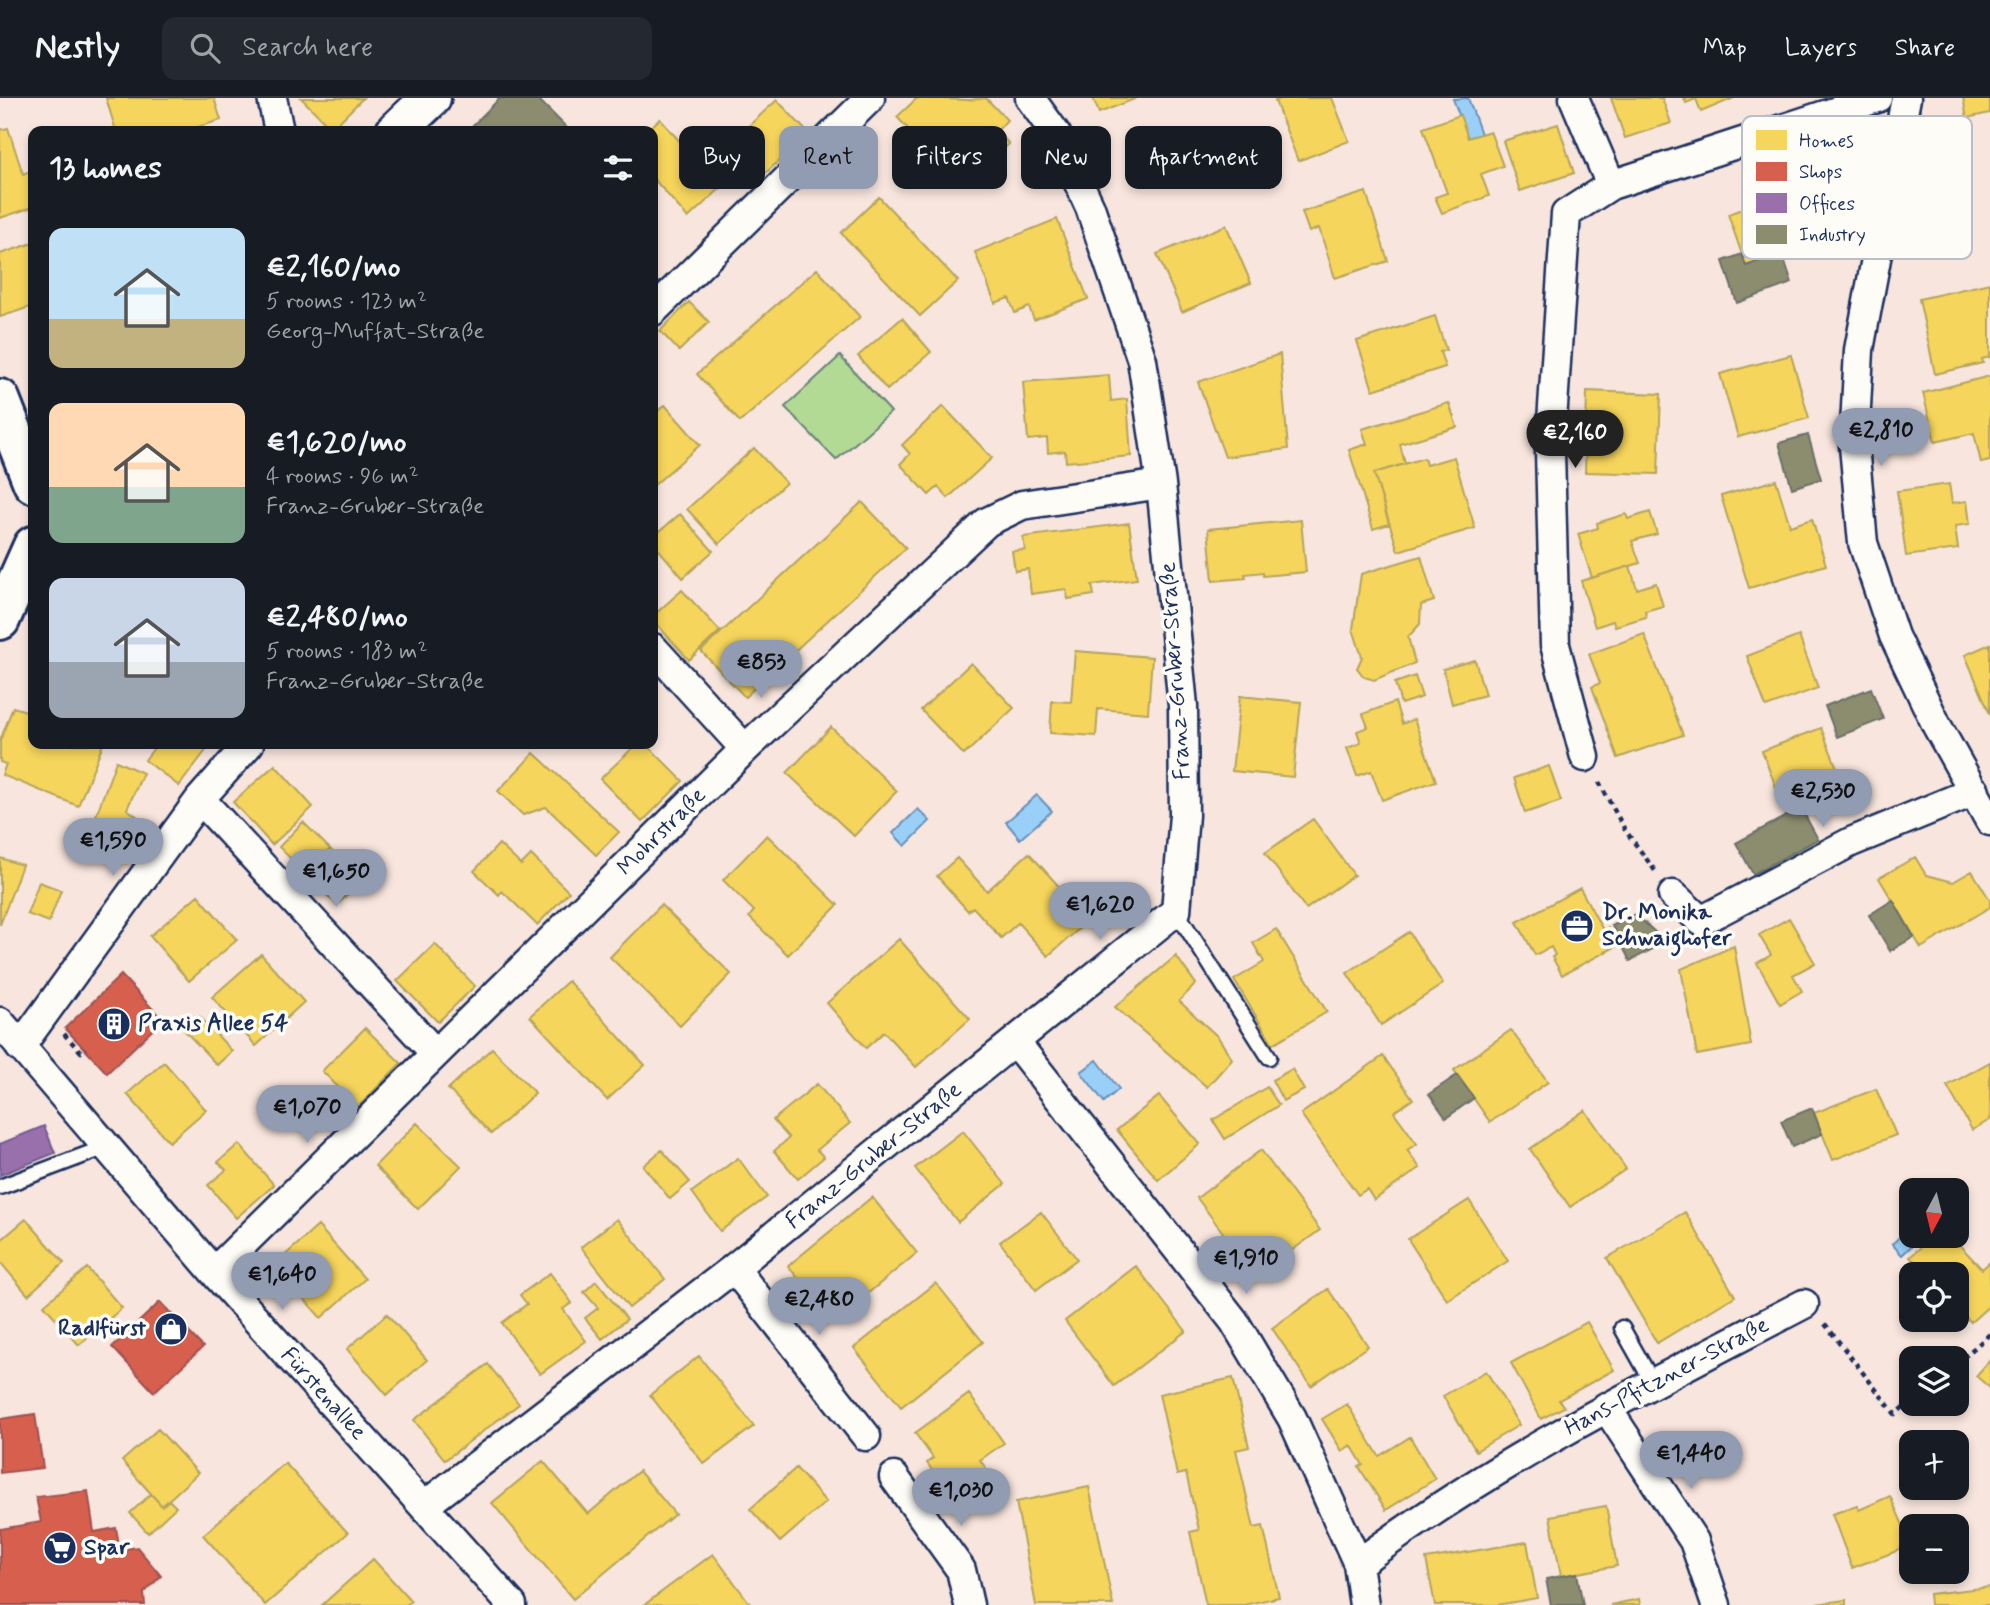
<!DOCTYPE html>
<html lang="en">
<head>
<meta charset="utf-8">
<style>
  :root { --surface:#171b24; --page:#242831; --text:#f1f3f6; --muted:#9ea1a6; --line:#363941; --accent:#919bb2 }
  body { margin:0; font-family:Mynerve,sans-serif; background:var(--page); color:var(--text); height:100vh; display:flex; flex-direction:column; font-size:26px; white-space:nowrap }
  * { box-sizing:border-box; margin:0 }
  p { font-size:23px; color:var(--muted) }
  .icon { flex:none; width:38px; height:38px; fill:none; stroke:currentColor; stroke-width:2; stroke-linecap:round; stroke-linejoin:round }
  .map { position:relative; flex:1; overflow:hidden }
  .side { position:absolute; left:28px; top:28px; width:630px; height:623px; display:flex; flex-direction:column; background:var(--surface); border-radius:14px; box-shadow:0 4px 10px #0003 }
  .side>* { flex:none }
  .banner { position:absolute; left:679px; top:28px; width:665px; height:63px; display:flex; gap:14px }
  .needle { width:46px; rotate:187deg }
  .tools { position:absolute; left:1899px; top:1080px; display:grid; gap:14px }
  .tools a { display:grid; place-items:center; width:70px; height:70px; border-radius:14px; background:var(--surface); box-shadow:0 4px 10px #0003; font-size:35px }
  .price { position:absolute; translate:-50% -60px; padding:0 16px; border-radius:24px; background:var(--accent); color:#111; font-size:23px; line-height:46px; filter:drop-shadow(0 2px 4px #0008) }
  .price::after { content:''; position:absolute; left:50%; top:42px; width:21px; height:16px; margin-left:-10px; background:inherit; clip-path:polygon(0 0,100% 0,50% 100%) }
  .price.active { background:#222; color:#fff }
  ul { padding:0; list-style:none }
  li { display:flex; align-items:center; gap:21px; height:175px; padding:0 21px }
  li span { display:grid; place-items:center; flex:none; width:196px; height:140px; border-radius:14px; color:#555 }
  li>.icon { margin-inline-start:auto }
  span .icon { width:84px; height:84px; fill:#fffc; stroke-width:1 }
  li b { font-size:30px }
  h2 { display:flex; justify-content:space-between; align-items:center; height:84px; padding:0 21px; font-size:30px }
  .tag { padding:0 24px; border-radius:14px; background:var(--surface); box-shadow:0 4px 10px #0003; font-size:24px; line-height:63px }
  .tag.active { background:var(--accent); color:#111 }
  header { display:flex; align-items:center; gap:42px; box-sizing:border-box; height:98px; padding:0 35px; background:var(--surface); border-bottom:2px solid var(--line) }
  header strong { font-size:33px }
  nav { display:flex; gap:38px; margin-inline-start:auto; font-size:24px }
  .search { width:490px; height:63px; background:var(--page); display:flex; align-items:center; gap:18px; box-sizing:border-box; padding:0 24px; border-radius:14px; color:var(--muted); font-size:26px }
  .map>svg:first-child { display:block }
</style>
</head>
<body>
<header>
<strong>Nestly</strong>
<div class="search"><svg class="icon" aria-label="search" viewBox="0 0 24 24"><circle cx="10" cy="10" r="6"/><path d="M15 15l6 6"/></svg>Search here</div>
<nav><a>Map</a><a>Layers</a><a>Share</a></nav>
</header>
<div class="map">
<svg width="1990" height="1507" viewBox="0 0 1990 1507">
  <rect width="100%" height="100%" fill="#f8e6de"/>
  <filter id="ink" filterUnits="userSpaceOnUse"><feTurbulence type="fractalNoise" baseFrequency=".0143" numOctaves="2"/><feDisplacementMap in="SourceGraphic" scale="14" xChannelSelector="R" yChannelSelector="G"/><feConvolveMatrix kernelMatrix="1 2 1 2 8 2 1 2 1" color-interpolation-filters="sRGB"/></filter>
  <g filter="url(#ink)">
    <path fill="#b3da95" stroke="#67847a" stroke-width="2" d="M840,258L891,314L836,362L785,309Z"/>
    <path fill="#9ad0f8" stroke="#6790ba" stroke-width="2" d="M1468,0L1481,36L1468,40L1453,1Z
      M1037,697L1052,713L1020,741L1006,724Z
      M918,711L930,723L905,748L893,735Z
      M1097,962L1119,991L1104,1004L1081,974Z
      M1911,1128V1138H1922L1902,1157L1892,1146Z"/>
    <path fill="#f6d55c" stroke="#b4a35d" stroke-width="2" d="M106,0H214L221,22L184,33H116Z
      M301,0H363L332,31Z
      M917,0L969,2L986,0L1007,22L997,33L1009,46L972,80L962,69L951,79L939,67L928,77L897,43L909,32L897,19Z
      M1093,0H1137L1099,15Z
      M1282,0H1332L1349,43L1298,63L1275,3Z
      M1611,0H1662L1671,25L1625,40Z
      M1684,0H1734L1701,14L1696,1L1686,5Z
      M1963,0H1990V15L1967,20Z
      M777,2L809,36L751,88L720,54Z
      M1460,17L1468,40L1490,33L1503,68L1481,76L1489,98L1442,115L1435,99L1447,95L1423,30Z
      M660,21L721,90L688,120L653,80V33H646Z
      M1558,26L1574,75L1520,93L1503,43Z
      M8,30L23,76L33,72V109L0,120V32Z
      M1184,35L1197,69L1150,87L1137,52Z
      M1810,87L1821,118L1809,122L1816,143L1746,168L1728,116Z
      M1366,94L1388,163L1335,180L1319,130L1309,134L1302,114Z
      M879,99L958,183L920,218L841,135Z
      M1057,121L1088,201L1034,222L1029,209L1015,215L1009,200L995,205L975,154Z
      M1226,127L1251,185L1182,214L1157,156Z
      M33,145V208L0,219V156Z
      M817,171L860,219L740,324L697,276Z
      M1990,185V259L1982,261L1983,265L1935,276L1919,201Z
      M689,204L709,224L679,253L660,233Z
      M1435,218L1446,252L1440,254L1445,269L1373,292L1357,243Z
      M902,220L931,254L887,292L858,258Z
      M1280,256L1288,351L1225,359L1198,284Z
      M1791,257L1809,320L1738,339L1720,276Z
      M1109,277L1111,303L1127,301L1131,358L1066,364L1065,353L1048,355L1047,340L1028,342L1023,284Z
      M1990,278V363L1981,365L1974,335L1935,344L1923,295Z
      M1587,293L1661,296L1658,376L1585,374Z
      M1449,305L1457,329L1400,346L1405,366L1374,375L1389,426L1373,431L1349,352L1367,346L1362,331Z
      M665,307L700,347L653,388V317Z
      M943,308L992,360L948,400L938,389L929,397L900,366L910,356L902,347Z
      M754,350L786,385L719,446L687,411Z
      M1454,359L1475,430L1398,453L1374,375L1424,360L1426,367Z
      M1776,382L1790,428L1812,421L1826,467L1749,490L1721,398Z
      M1949,386L1952,405L1967,403L1970,426L1955,428L1958,451L1906,458L1897,393Z
      M862,404L906,450L745,599L701,553Z
      M1650,414L1657,436L1632,443L1640,465L1592,480L1578,436L1598,430L1597,425L1626,416L1628,421Z
      M680,416L713,453L683,480L653,445V439Z
      M1301,422L1306,474L1263,478V474L1245,476L1246,480L1213,483L1208,431Z
      M1129,425L1137,481L1092,487L1094,497L1068,501L1066,491L1031,496L1028,471L1015,473L1012,453L1025,452L1023,439Z
      M1421,458L1434,503L1421,507L1420,526L1408,539L1415,565L1374,582L1364,579L1357,570L1362,559L1353,531L1361,476Z
      M1630,468L1637,491L1656,485L1663,508L1645,513L1646,519L1615,528L1613,523L1595,529L1581,483Z
      M682,492L720,533L689,562L653,522V518Z
      M1644,536L1683,637L1618,660L1592,589L1600,585L1589,556Z
      M1799,538L1818,590L1766,609L1747,558Z
      M1990,546V616L1965,557Z
      M1075,553L1152,559L1148,615L1098,611L1096,638L1050,635L1052,603L1071,604Z
      M1475,562L1485,597L1452,606L1443,571Z
      M971,565L1014,610L964,657L921,612Z
      M1415,578L1422,599L1401,606L1395,585Z
      M1240,598L1301,604L1293,679L1232,673Z
      M1395,604L1402,626L1414,621L1436,683L1382,702L1371,673L1357,678L1347,650L1361,645L1357,633L1368,629L1363,616Z
      M13,609L33,615V646H103L78,708L2,677L6,666L0,664V643Z
      M831,629L897,693L854,738L787,675Z
      M1821,630L1846,692L1786,715L1762,653Z
      M157,646H200L207,651L179,688L145,662Z
      M637,646H646L683,683L642,724L600,681Z
      M534,655L619,734L596,757L546,709L523,717L498,693Z
      M116,663L143,675L127,711L153,730L126,765L90,734Z
      M275,667L313,709L272,747L233,704Z
      M1549,668L1561,703L1525,715L1514,680Z
      M1313,721L1354,777L1306,811L1265,755Z
      M303,724L330,751L306,776L279,749Z
      M767,737L838,807L788,857L749,819L754,813L723,782Z
      M499,746L521,767L531,757L569,794L537,827L502,793L499,797L474,773Z
      M330,751L361,783L337,807L306,776Z
      M1029,755L1089,822L1048,858L1018,825L1001,840L973,809L968,813L937,778L957,760L987,793Z
      M1915,759L1926,777L1953,784L1972,773L1990,802V809L1921,850L1879,780Z
      M0,760L22,767L0,827Z
      M39,784L61,792L49,824L27,816Z
      M1580,790L1603,832L1608,830L1617,848L1562,877L1552,859L1555,857L1551,849L1535,857L1517,824Z
      M198,797L237,842L189,883L150,838Z
      M661,807L731,876L680,928L610,859Z
      M1789,820L1815,865L1793,877L1802,893L1780,906L1757,865L1771,857L1759,837Z
      M1276,831L1327,914L1273,946L1234,882L1264,864L1253,845Z
      M1409,834L1443,886L1381,927L1347,875Z
      M899,841L970,921L916,969L884,934L866,950L827,905Z
      M435,846L475,888L438,924L397,883Z
      M1734,848L1751,947L1697,957L1681,871Z
      M261,856L304,904L256,948L212,899Z
      M1176,858L1196,886L1179,903L1218,939L1232,961L1207,989L1115,909Z
      M568,883L645,967L607,1002L530,918Z
      M200,919L232,953L217,967L185,933Z
      M365,930L401,965L358,1009L322,973Z
      M1511,932L1548,984L1490,1024L1454,972Z
      M492,950L535,995L491,1036L448,991Z
      M1383,958L1413,1001L1394,1014L1417,1046L1407,1052L1420,1070L1374,1102L1367,1091L1358,1097L1301,1016Z
      M164,964L206,1012L169,1044L127,996Z
      M1990,964V1022L1972,1032L1947,988Z
      M1292,971L1304,992L1283,1003L1272,982Z
      M817,986L850,1025L817,1052L824,1059L798,1081L774,1053L789,1040L773,1022Z
      M1267,989L1279,1007L1225,1041L1213,1022Z
      M1876,991L1896,1037L1833,1062L1814,1015Z
      M1159,998L1200,1046L1158,1082L1117,1032Z
      M1585,1012L1626,1071L1570,1109L1530,1051Z
      M417,1025L461,1068L418,1111L375,1068Z
      M963,1033L1005,1086L958,1124L915,1070Z
      M239,1046L274,1087L236,1120L208,1087L226,1072L218,1064Z
      M662,1052L690,1084L670,1101L643,1068Z
      M1261,1052L1320,1132L1250,1183L1222,1144L1227,1140L1197,1100Z
      M738,1060L767,1099L720,1133L692,1094Z
      M872,1099L917,1155L833,1224L788,1168Z
      M1469,1102L1508,1163L1447,1202L1408,1141Z
      M1041,1114L1077,1161L1036,1192L1000,1144Z
      M1685,1114L1735,1198L1657,1245L1607,1160Z
      M26,1121L64,1165L28,1197L0,1164V1143Z
      M617,1121L665,1181L629,1210L581,1149Z
      M318,1128L365,1181L321,1220L274,1167Z
      M1933,1138H1951L1982,1171L1990,1164V1207L1971,1224L1956,1209V1176H1926L1910,1159Z
      M1136,1168L1186,1233L1114,1288L1065,1223Z
      M87,1170L122,1210L79,1247L44,1207Z
      M550,1175L572,1205L563,1211L586,1243L540,1276L502,1225L527,1206L520,1197Z
      M596,1183L627,1221L602,1241L585,1220L598,1210L584,1194Z
      M936,1185L983,1244L901,1309L854,1250Z
      M1328,1191L1368,1248L1311,1288L1272,1230Z
      M387,1216L427,1262L387,1297L347,1251Z
      M1587,1224L1614,1272L1559,1302L1564,1309L1541,1321L1511,1265Z
      M699,1258L754,1328L704,1366L650,1297Z
      M1990,1262V1290L1976,1278Z
      M488,1266L519,1306L445,1362L414,1322Z
      M1486,1273L1519,1327L1476,1353L1443,1298Z
      M1233,1280L1249,1349L1236,1352L1254,1430L1263,1428L1279,1499L1244,1507H1206L1190,1434L1199,1432L1186,1375L1177,1377L1159,1296Z
      M969,1296L1004,1345L980,1362L988,1373L951,1399L927,1365L933,1360L915,1335Z
      M1347,1306L1379,1358L1410,1339L1435,1381L1386,1412L1359,1369L1363,1367L1351,1347L1342,1353L1322,1321Z
      M158,1331L198,1375L162,1408L122,1363Z
      M543,1363L588,1416L639,1373L675,1416L573,1501L492,1405Z
      M285,1365L348,1435L265,1507L203,1437Z
      M796,1370L826,1404L780,1444L750,1411Z
      M1089,1389L1113,1507H1036L1016,1404Z
      M151,1396L162,1408L169,1402L176,1409L148,1435L130,1415Z
      M1890,1398L1910,1443L1894,1454L1852,1470L1832,1416L1857,1408L1859,1412Z
      M1606,1408L1617,1468L1561,1478L1550,1418Z
      M1527,1444L1537,1500L1497,1507H1435L1426,1461Z
      M713,1456L751,1507H644Z
      M373,1461L411,1503L406,1507H322Z
      M1990,1489V1507H1930L1929,1496Z
      M1639,1501L1640,1507H1610Z
      M1846,1502V1507H1808Z"/>
    <path fill="#d6604d" stroke="#9e5152" stroke-width="2" d="M121,877L163,922L107,975L65,930Z
      M160,1204L203,1249L154,1294L112,1249Z
      M35,1316L43,1370L0,1375V1321Z
      M88,1393L94,1434L116,1430L120,1452L137,1449L161,1478L144,1495L145,1507H0V1431L41,1424L36,1399Z"/>
    <path fill="#9970ab" stroke="#735c94" stroke-width="2" d="M44,1028L55,1055L0,1077V1046Z"/>
    <path fill="#8c8c6e" stroke="#6a7069" stroke-width="2" d="M500,0H537L570,33H467Z
      M1782,155L1792,185L1737,205L1723,163L1742,156L1746,168Z
      M1808,337L1821,381L1792,390L1779,345Z
      M1871,590L1883,621L1837,639L1825,608Z
      M1801,710L1818,741L1753,776L1736,745Z
      M1893,802L1914,839L1890,853L1869,817Z
      M1635,816L1666,844L1630,863L1612,828Z
      M1457,977L1474,1000L1446,1020L1429,996Z
      M1812,1010L1822,1036L1792,1049L1781,1023Z
      M1577,1475L1583,1507H1551L1546,1481Z"/>
    <g fill="none" stroke-linecap="round" stroke-linejoin="round">
      <defs>
        <path id="lane" d="M1176,813L1269,959
          M0,1089L106,1049
          M1622,1230L1653,1285"/>
        <path id="street" d="M272,0L279,33
          M1574,0L1611,87L1877,0
          M1906,0L1859,252L1854,348L1863,445L1894,538L1937,628L1990,723
          M653,213L870,0
          M653,550L745,651
          M1585,659L1555,547L1550,353L1566,116L1611,87
          M200,701L435,955
          M1673,797L1701,823L1851,744L1975,693
          M0,924L219,1180L512,1507
          M1016,945L1234,1223L1292,1320L1358,1466L1364,1507
          M20,949L200,701L249,646
          M734,1170L866,1338
          M214,1174L745,651L987,424L1022,407L1161,386
          M1606,1309L1694,1443L1716,1507
          M894,1379L961,1472L969,1507
          M424,1408L734,1170L1176,813L1184,717L1183,608L1161,386L1142,262L1090,109L1056,36L1030,0
          M1358,1466C1497,1362 1651,1286 1804,1206"/>
        <path id="secondary" d="M396,33L431,0
          M0,301L33,385
          M0,522L33,448"/>
      </defs>
      <use href="#lane" stroke="#1b2f5e" stroke-width="19"/>
      <use href="#street" stroke="#1b2f5e" stroke-width="33"/>
      <use href="#secondary" stroke="#1b2f5e" stroke-width="44"/>
      <path stroke="#1b2f5e" stroke-width="4.5" stroke-dasharray="5 5" stroke-linecap="butt" d="M1599,684L1625,732L1656,774
        M64,936L81,954L85,950
        M1825,1226L1895,1316L1911,1303
        M1956,1266L1990,1236"/>
      <use href="#lane" stroke="#fdfcf7" stroke-width="14"/>
      <use href="#street" stroke="#fdfcf7" stroke-width="28"/>
      <use href="#secondary" stroke="#fdfcf7" stroke-width="38"/>
    </g>
  </g>
  <defs>
    <symbol id="office-disc" viewBox="-11 -11 22 22"><circle r="9.5" fill="#1b2f5e" stroke="#fdfcf7"/><path d="M-6-3h4V-5.5h4V-3h4V5H-6ZM-1-4.5V-3h2v-1.5ZM-6 0V1H6V0Z" fill="#fff"/></symbol>
    <symbol id="building-disc" viewBox="-11 -11 22 22"><circle r="9.5" fill="#1b2f5e" stroke="#fdfcf7"/><path d="M-4-6H4V6H1V3H-1V6H-4ZM-2.5-4.3h1.7v1.8h-1.7ZM.8-4.3h1.7v1.8H.8ZM-2.5-1h1.7V.8h-1.7ZM.8-1h1.7V.8H.8Z" fill="#fff"/></symbol>
    <symbol id="shop-disc" viewBox="-11 -11 22 22"><circle r="9.5" fill="#1b2f5e" stroke="#fdfcf7"/><path d="M-5-2.5h2.3a2.7 3.5 0 0 1 5.4 0H5L5.5 6h-11ZM-1.5-2.5h3a1.5 2.3 0 0 0-3 0Z" fill="#fff"/></symbol>
    <symbol id="supermarket-disc" viewBox="-11 -11 22 22"><circle r="9.5" fill="#1b2f5e" stroke="#fdfcf7"/><path d="M-6-5.5h2.5l.6 2H6L4.5 2H-2.5L-4.4-4H-6ZM-1.5 3.2a1.3 1.3 0 1 0 .1 0ZM3 3.2a1.3 1.3 0 1 0 .1 0Z" fill="#fff"/></symbol>
  </defs>
  <g fill-rule="evenodd">
    <use href="#office-disc" x="1558" y="809" width="38" height="38"/>
    <use href="#building-disc" x="95" y="907" width="38" height="38"/>
    <use href="#shop-disc" x="152" y="1212" width="38" height="38"/>
    <use href="#supermarket-disc" x="41" y="1431" width="38" height="38"/>
  </g>
  <g text-anchor="middle" dominant-baseline="central" stroke-width="7" stroke-linejoin="round" paint-order="stroke">
    <g font-size="23" fill="#1b2f5e" stroke="#fdfcf7">
      <text transform="translate(1176 573) rotate(-94)">Franz-Gruber-Straße</text>
      <text transform="translate(662 734) rotate(-45)">Mohrstraße</text>
      <text transform="translate(874 1058) rotate(-39)">Franz-Gruber-Straße</text>
      <text transform="translate(1667 1279) rotate(-28)">Hans-Pfitzner-Straße</text>
      <text transform="translate(323 1296) rotate(48)">Fürstenallee</text>
    </g>
    <g font-size="23" font-weight="bold" fill="#1b2f5e" stroke="#fdfcf7" text-anchor="start">
      <text x="1602" y="815">Dr. Monika<tspan x="1602" dy="26">Schwaighofer</tspan></text>
      <text x="138" y="926">Praxis Allee 54</text>
      <text x="146" y="1231" text-anchor="end">Radlfürst</text>
      <text x="84" y="1450">Spar</text>
    </g>
  </g>
  <rect x="1742" y="18" width="230" height="143" rx="10" fill="#fdfcf7" stroke="#b9bec9" stroke-width="2"/>
  <rect x="1756" y="32" width="31" height="20" fill="#f6d55c"/>
  <rect x="1756" y="64" width="31" height="19" fill="#d6604d"/>
  <rect x="1756" y="95" width="31" height="20" fill="#9970ab"/>
  <rect x="1756" y="127" width="31" height="19" fill="#8c8c6e"/>
  <g font-size="19" fill="#1b2f5e">
    <text x="1799" y="49">Homes</text>
    <text x="1799" y="80">Shops</text>
    <text x="1799" y="112">Offices</text>
    <text x="1799" y="143">Industry</text>
  </g>
</svg>
<div class="tools">
<a><svg class="needle" viewBox="-14 -14 28 28"><path d="M0-13l5 13h-10z" fill="#e53935"/><path d="M0 13l5-13h-10z" fill="#9ea1a6"/></svg></a>
<a><svg class="icon" aria-label="locate" viewBox="0 0 24 24"><circle cx="12" cy="12" r="6"/><path d="M12 2v4M12 18v4M2 12h4M18 12h4"/></svg></a>
<a><svg class="icon" aria-label="layers" viewBox="0 0 24 24"><path d="M12 4l9 5-9 5-9-5zM3 14l9 5 9-5"/></svg></a>
<a>+</a>
<a>−</a>
</div>
<b class="price" style="left:1881px;top:370px">€2,810</b>
<b class="price active" style="left:1575px;top:372px">€2,160</b>
<b class="price" style="left:761px;top:602px">€853</b>
<b class="price" style="left:1823px;top:731px">€2,530</b>
<b class="price" style="left:113px;top:780px">€1,590</b>
<b class="price" style="left:336px;top:811px">€1,650</b>
<b class="price" style="left:1100px;top:844px">€1,620</b>
<b class="price" style="left:307px;top:1047px">€1,070</b>
<b class="price" style="left:1246px;top:1198px">€1,910</b>
<b class="price" style="left:282px;top:1214px">€1,640</b>
<b class="price" style="left:819px;top:1239px">€2,480</b>
<b class="price" style="left:1691px;top:1393px">€1,440</b>
<b class="price" style="left:961px;top:1430px">€1,030</b>
<div class="banner">
<a class="tag">Buy</a>
<a class="tag active">Rent</a>
<a class="tag">Filters</a>
<a class="tag">New</a>
<a class="tag">Apartment</a>
</div>
<section class="side">
<h2>13 homes<svg class="icon" aria-label="filters" viewBox="0 0 24 24"><path d="M4 7h16M4 17h16"/><circle cx="9" cy="7" r="2"/><circle cx="15" cy="17" r="2"/></svg></h2>
<ul>
<li><span style="background:linear-gradient(#bfe0f5 65%,#c2b280 0)"><svg class="icon" aria-label="home" viewBox="0 0 24 24"><path d="M3 11l9-7 9 7M6 9v11h12V9"/></svg></span><div><b>€2,160/mo</b><p>5 rooms · 123 m²</p><p>Georg-Muffat-Straße</p></div></li>
<li><span style="background:linear-gradient(#ffd9b3 60%,#7fa58c 0)"><svg class="icon" aria-label="home" viewBox="0 0 24 24"><path d="M3 11l9-7 9 7M6 9v11h12V9"/></svg></span><div><b>€1,620/mo</b><p>4 rooms · 96 m²</p><p>Franz-Gruber-Straße</p></div></li>
<li><span style="background:linear-gradient(#c9d6e8 60%,#9aa5b1 0)"><svg class="icon" aria-label="home" viewBox="0 0 24 24"><path d="M3 11l9-7 9 7M6 9v11h12V9"/></svg></span><div><b>€2,480/mo</b><p>5 rooms · 183 m²</p><p>Franz-Gruber-Straße</p></div></li>
</ul>
</section>
</div>
</body>
</html>
